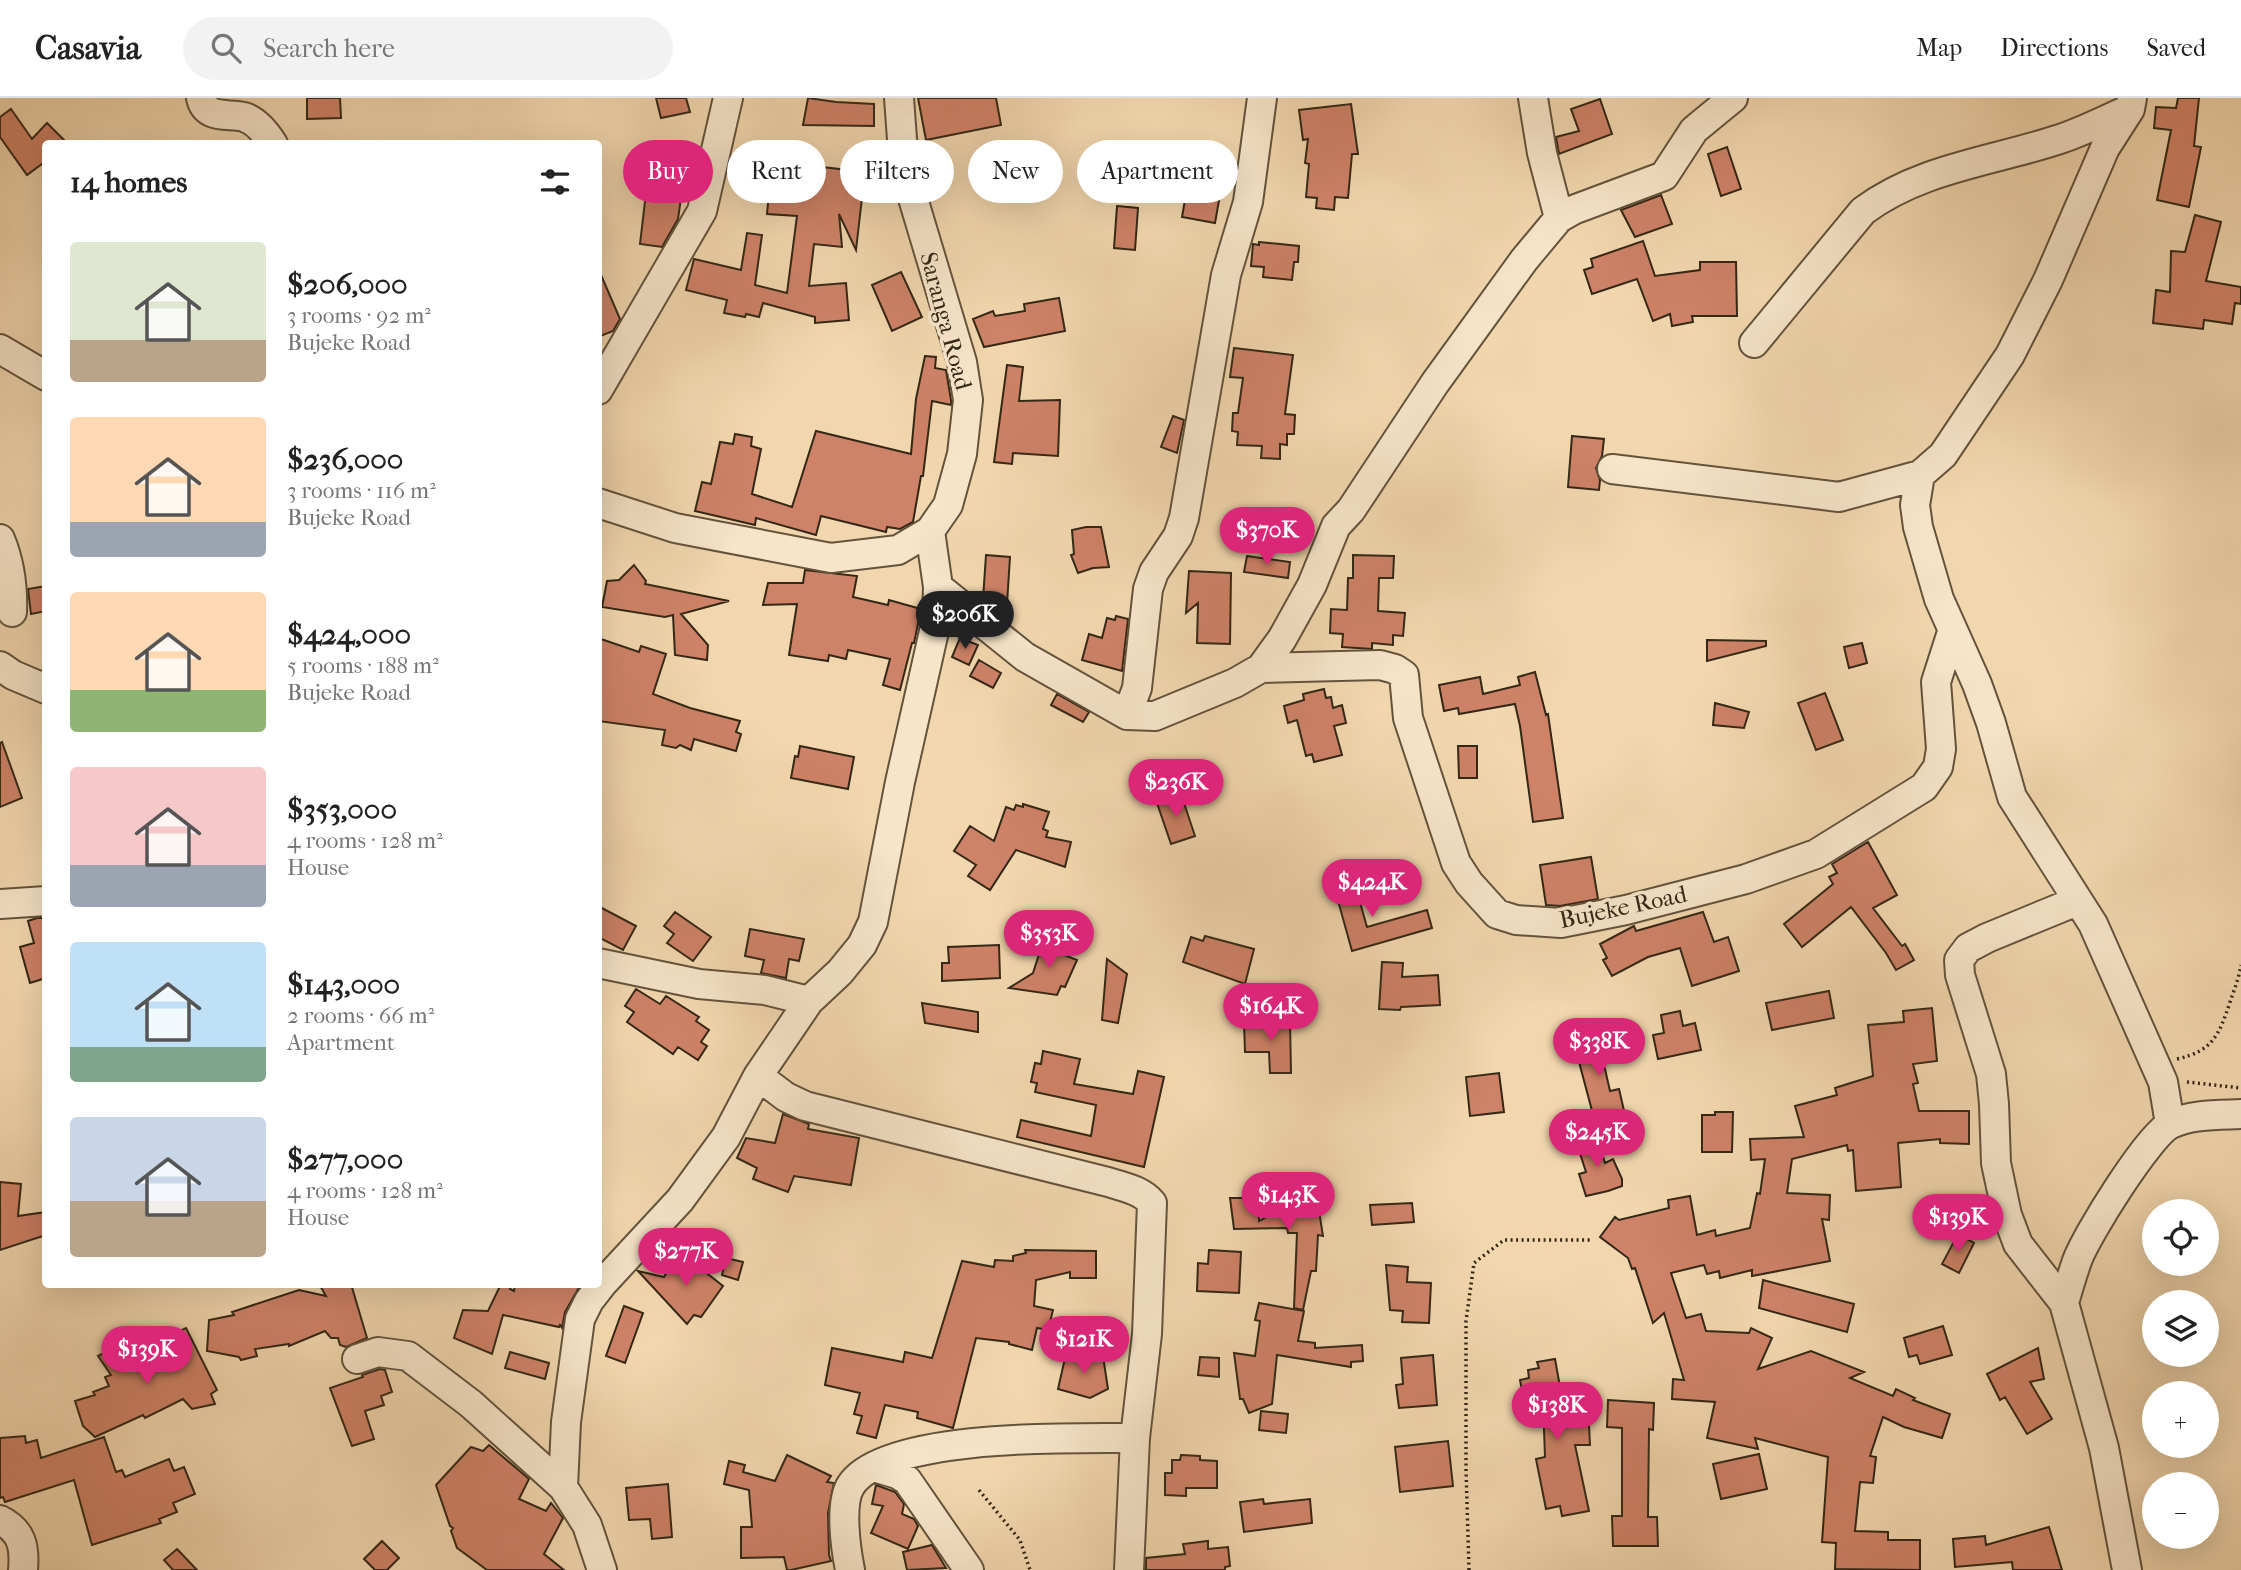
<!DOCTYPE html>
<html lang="en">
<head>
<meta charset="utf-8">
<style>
  :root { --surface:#fff; --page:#f2f2f2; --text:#222; --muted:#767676; --line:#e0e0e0; --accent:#db2777 }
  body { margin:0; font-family:"IM FELL French Canon",serif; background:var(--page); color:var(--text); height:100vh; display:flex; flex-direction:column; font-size:26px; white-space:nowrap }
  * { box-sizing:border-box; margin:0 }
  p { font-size:23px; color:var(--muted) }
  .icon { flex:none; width:38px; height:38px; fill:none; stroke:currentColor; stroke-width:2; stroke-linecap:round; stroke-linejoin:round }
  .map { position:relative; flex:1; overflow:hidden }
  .sheet { position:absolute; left:42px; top:42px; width:560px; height:1148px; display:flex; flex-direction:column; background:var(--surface); border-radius:7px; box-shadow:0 7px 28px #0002 }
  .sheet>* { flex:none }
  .top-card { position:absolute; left:623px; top:42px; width:665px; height:63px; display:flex; gap:14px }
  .tools { position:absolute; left:2142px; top:1101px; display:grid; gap:14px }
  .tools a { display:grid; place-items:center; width:77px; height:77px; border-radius:50%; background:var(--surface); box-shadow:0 7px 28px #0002; font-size:35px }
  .price { position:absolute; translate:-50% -60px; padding:0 16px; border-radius:24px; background:var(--accent); color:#fff; font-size:23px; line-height:46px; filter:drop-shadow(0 2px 4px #0008) }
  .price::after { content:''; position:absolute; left:50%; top:42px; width:21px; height:16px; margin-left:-10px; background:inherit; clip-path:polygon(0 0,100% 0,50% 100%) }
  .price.active { background:#222; color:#fff }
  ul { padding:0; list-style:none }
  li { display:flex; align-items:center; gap:21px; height:175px; padding:0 28px }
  li span { display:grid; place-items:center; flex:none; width:196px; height:140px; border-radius:7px; color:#555 }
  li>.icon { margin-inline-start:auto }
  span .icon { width:84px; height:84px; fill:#fffc; stroke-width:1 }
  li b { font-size:30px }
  h2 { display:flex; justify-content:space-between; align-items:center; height:84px; padding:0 28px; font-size:30px }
  .chip { padding:0 24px; border-radius:32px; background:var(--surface); box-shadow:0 7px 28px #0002; font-size:24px; line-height:63px }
  .chip.active { background:var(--accent); color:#fff }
  header { display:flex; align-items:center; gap:42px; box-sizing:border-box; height:98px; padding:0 35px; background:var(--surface); border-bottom:2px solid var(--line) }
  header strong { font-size:33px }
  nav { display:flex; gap:38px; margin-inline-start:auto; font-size:24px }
  .search { width:490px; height:63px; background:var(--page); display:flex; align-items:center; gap:18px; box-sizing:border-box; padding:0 24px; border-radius:38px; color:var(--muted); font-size:26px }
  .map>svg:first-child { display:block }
</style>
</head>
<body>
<header>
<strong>Casavia</strong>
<div class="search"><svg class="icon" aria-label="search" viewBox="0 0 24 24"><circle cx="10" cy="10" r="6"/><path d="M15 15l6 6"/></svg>Search here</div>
<nav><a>Map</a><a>Directions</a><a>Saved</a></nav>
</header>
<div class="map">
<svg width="2241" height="1472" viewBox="0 0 2241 1472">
  <rect width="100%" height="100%" fill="#f2d7ae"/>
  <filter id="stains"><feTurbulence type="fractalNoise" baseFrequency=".00286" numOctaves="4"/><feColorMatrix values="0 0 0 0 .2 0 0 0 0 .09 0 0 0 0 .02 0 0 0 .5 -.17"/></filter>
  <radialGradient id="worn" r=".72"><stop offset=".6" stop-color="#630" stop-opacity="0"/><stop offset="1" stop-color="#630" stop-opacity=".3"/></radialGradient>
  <path fill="#ce8267" stroke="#332717" stroke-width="2" d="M307,0H340L341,20L307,21Z
    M656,0H686L690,14L661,20Z
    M808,0L836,4L874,6V28L803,27Z
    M918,0H996L1001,27L926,42Z
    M2178,0H2199L2194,48L2201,49L2189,109L2157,102L2171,32L2154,30L2156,9L2176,10Z
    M1600,1L1612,36L1559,56L1556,39L1579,33L1571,11Z
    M1351,6L1358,56H1352L1348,100L1335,99L1334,112L1316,110L1317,100L1306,99L1309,66L1305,65L1308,41L1303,42L1299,12Z
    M11,11L32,41L47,25L68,46H46V63L27,77L0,39V19Z
    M1727,49L1741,91L1721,98L1708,56Z
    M773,52L806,55L805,67L865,74L856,152L839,116L842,149L814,146L809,188L846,185L849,222L815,225V219L763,205L759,219L746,216L745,219L724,215L727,202L686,192L694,161L741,172L747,135L762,137L755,187L787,195L797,118L767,116Z
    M638,74L689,80L686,100H681L678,121L662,149L640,146L646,95L635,94Z
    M1190,74L1223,80L1215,125L1182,119Z
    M1661,97L1672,126L1635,139L1621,112Z
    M1117,108L1138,110L1135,152L1114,150Z
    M2195,117L2221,124L2206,183L2241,189V206L2235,205L2232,226L2204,222L2203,231L2153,225L2156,192L2170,194L2171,153L2185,154Z
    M1643,143L1655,178L1700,172V164H1736L1737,218H1692L1693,224L1672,228L1670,216L1653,223L1637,181L1592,196L1584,172L1593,169L1591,161Z
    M1259,144L1299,148L1298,164H1294L1292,182L1263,179L1264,169L1251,168L1253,146L1259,147Z
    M598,170L620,221L613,233L598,239Z
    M901,174L922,219L892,233L872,187Z
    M1059,200L1065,233L984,249L973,221L993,213L995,218L1025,213L1024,206Z
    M1234,250L1293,257L1285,316L1295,317L1294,336H1287V347L1280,346V361L1261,360L1262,348L1237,347L1238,334L1232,333L1233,315H1238L1243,280L1230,279Z
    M925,258L936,259L935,270L946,272L951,302V307L932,303L923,378H921L913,424L900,431L887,429L886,434L821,418L816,437L756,420L755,427L695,413L702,384L711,386L720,344L733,346L735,336L752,339L751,348L761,351L752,396L792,409L816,333L911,356L916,301Z
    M1007,267L1023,269L1019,303L1060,302L1058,358L1013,355L1012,366L994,364Z
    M1173,318L1184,322L1177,355L1161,349Z
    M1572,338L1604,341L1602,358L1596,370L1600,382L1599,392L1568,389Z
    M1086,429H1101L1109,469L1093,470L1078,475L1071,457L1074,456L1072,432Z
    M986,457L1010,459L1007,506L988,505L983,501Z
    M1353,457L1394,458L1393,480H1379L1378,513L1405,515L1403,538L1393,537V547L1372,545V551L1342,549L1343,536L1330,535L1331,511L1347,512L1348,480H1353Z
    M1247,458L1290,464L1288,480L1244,474Z
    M634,467L646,483L645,486L729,503L681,516L708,547L707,562L675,557L673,517L665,519L602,509L607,483L619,482Z
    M805,472L857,478L853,499L888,507L889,502L921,511L914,545H912L900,592L883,587L890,561L848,552L846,561L829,557L828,563L789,557L797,506L763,507L768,485H803Z
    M1189,473L1231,475L1230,546L1197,545L1198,505L1186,515Z
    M46,488V513L31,516L28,491Z
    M1116,518L1128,521L1122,573L1082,562L1089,536L1102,540L1107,520L1115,522Z
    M598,540L639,554L641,548L666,556L653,596L690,610L740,623L736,634L741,636L736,653L694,641L691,652L680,647L676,650L662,647L665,632L598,623Z
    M960,540L978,547L969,567L952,559Z
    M1707,542L1766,543V548L1707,563Z
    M1862,545L1867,565L1849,570L1844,549Z
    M979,562L1001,575L993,590L970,578Z
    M1535,574L1546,617L1548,616L1563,720L1533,724L1520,628L1515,606L1459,616L1458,610L1444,613L1439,587L1480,579L1483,596L1520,587L1518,579Z
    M1324,591L1326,600L1331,599L1333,610L1342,607L1346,625L1334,628L1342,657L1314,664L1312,656L1306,658L1297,622L1288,625L1284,608L1304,602L1303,596Z
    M1825,595L1843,642L1816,652L1798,605Z
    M1057,596L1089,614L1083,624L1051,607Z
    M1715,605L1749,614L1744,630L1713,627Z
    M2,644L22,700L0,709V645Z
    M800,648L854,659L848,691L791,680L795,658L798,659Z
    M1458,648H1477V680H1459Z
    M1181,696L1195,738L1171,746L1157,705Z
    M1023,706L1049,714L1043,731L1048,733L1046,739L1071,744L1065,769L1016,752L990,792L968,778L976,767L954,753L970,728L994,743L1006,709L1014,712L1016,707L1023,709Z
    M1868,744L1897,797L1873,810L1902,848L1905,846L1914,862L1896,872L1886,855L1851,809L1802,849L1784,826L1833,786L1829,779L1837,775L1832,766Z
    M1591,759L1598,801L1560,808L1546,807L1540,767Z
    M1352,776L1367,829L1427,812L1432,830L1352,853L1332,781Z
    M598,808L636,828L623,852L598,839Z
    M675,814L711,839L693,863L667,845L674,836L664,828Z
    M1703,814L1714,844L1728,839L1739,873L1692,888L1680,850L1648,859L1612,878L1603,862L1607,860L1600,846L1634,828L1636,833Z
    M37,820H46V880L30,885L20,849L34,845L28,823Z
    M750,831L804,841L799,863L789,861L786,880L761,875L764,862L745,858Z
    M1205,838L1254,851L1245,886L1183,864L1191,839L1203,843Z
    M1048,839L1067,844L1064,857L1077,862L1065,889L1061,888L1057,897L1009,890L1033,875L1040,853L1044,852Z
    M999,847L1000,880L942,883V865H949L948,849Z
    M1107,861L1127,876L1118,925L1102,922Z
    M1382,864L1403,865L1402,879L1438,877L1440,907L1401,909L1400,912L1379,911Z
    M636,891L660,906L666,898L699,919L696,923L709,932L701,944L707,948L698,962L678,949L673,956L627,924L634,914L625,908Z
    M1829,893L1834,920L1772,932L1766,905Z
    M922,905L978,914V934L925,925Z
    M1932,910L1937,963L1913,966L1918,985L1913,986L1919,1013H1969V1046L1940,1045V1041L1898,1045L1901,1089L1856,1093L1853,1052L1848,1053L1847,1047L1792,1061L1787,1095L1830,1097L1829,1122L1822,1121L1830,1163L1752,1178V1172L1720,1180L1719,1173L1707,1176L1704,1167L1671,1175L1686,1220L1701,1216L1706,1233L1749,1235L1751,1230L1772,1240L1758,1271L1811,1253L1864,1274L1850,1280L1893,1298L1896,1291L1915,1300L1913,1302L1950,1316L1942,1340L1904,1329L1883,1319L1870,1358L1876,1359L1873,1385L1860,1384L1855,1433L1888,1434V1442H1920V1472L1835,1471L1836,1445L1822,1444L1828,1359L1755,1340L1758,1351L1707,1340L1715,1304L1672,1301L1673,1281L1684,1282L1664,1215L1653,1225L1635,1170L1632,1171L1628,1160L1600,1139L1615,1119L1619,1122L1669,1110L1668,1102L1690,1098L1697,1137L1715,1132L1716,1138L1750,1130L1757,1095L1760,1096L1765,1061L1751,1062L1750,1041L1804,1039L1795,1008L1837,997L1835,990L1873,978L1868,927L1904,924L1903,913Z
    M1680,913L1683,928L1695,925L1701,952L1658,961L1653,937L1664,935L1661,917Z
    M1290,923L1291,975H1270L1269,954H1245L1244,924Z
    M1609,936L1614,955L1602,958L1610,993L1619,991L1625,1017L1595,1024L1574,945Z
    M1043,953L1080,961L1074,986L1133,996L1138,973L1164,979L1144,1069L1017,1039L1021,1022L1091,1038L1096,1007L1035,994L1037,985L1031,984L1035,965L1041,966Z
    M1499,975L1504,1014L1470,1018L1466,979Z
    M1715,1014H1733L1732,1054H1702V1017H1715Z
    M783,1016L809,1026L808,1031L859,1040L851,1087L794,1078L788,1094L753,1081L757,1070L737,1060L746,1040L775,1045Z
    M1596,1037L1605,1065L1613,1061L1622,1081V1088L1608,1093L1586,1098L1579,1076L1586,1074L1576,1043Z
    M0,1084L21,1086L18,1118L46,1114V1137L0,1152Z
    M1316,1094L1323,1138L1318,1137L1316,1173H1311L1303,1212L1294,1210L1297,1135H1288L1287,1130L1234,1131L1230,1100H1259V1123L1293,1104L1296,1096Z
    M1412,1105L1414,1124L1372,1127L1370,1107Z
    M1958,1136L1974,1145L1959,1175L1942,1166Z
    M1025,1152L1096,1153V1180H1070V1174L1036,1182L1034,1208L1053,1212L1048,1232L1037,1230L1032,1252L1009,1246V1244L976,1240L953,1330L917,1320L918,1314L885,1307L876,1340L857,1335L862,1318L854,1316L860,1295L825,1287L832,1250L903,1264L905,1254L932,1260L962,1163L994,1169L995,1162L1013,1163V1158L1026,1155Z
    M1209,1152L1241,1154L1239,1195L1197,1193L1198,1165L1208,1166Z
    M685,1158L723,1188L701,1219L694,1217L687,1226L638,1173L664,1179L674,1161L681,1165Z
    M726,1160L743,1164L738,1182L722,1177Z
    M1386,1167L1408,1169L1407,1184L1431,1185L1429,1225L1402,1224L1403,1213L1390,1212Z
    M1763,1182L1854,1206L1847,1234L1759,1210Z
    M319,1186H351L367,1240L346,1249L340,1247L338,1240H331L325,1233L289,1248V1246L255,1251L257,1258L241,1262L239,1259L207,1253L209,1222L234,1217L232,1214L299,1192L326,1198Z
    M501,1186H512L510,1191L514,1193L515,1186H581L565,1214L562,1230L560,1227L559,1229L503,1217L492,1256L454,1240L463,1212L488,1213Z
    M1259,1205L1304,1213L1298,1243L1315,1245V1250L1362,1247L1363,1263L1351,1264V1269L1277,1257L1272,1306L1249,1315L1243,1301H1240L1234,1255L1255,1258L1260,1223L1255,1222Z
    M624,1208L643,1215L625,1265L606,1258Z
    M1943,1228L1952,1257L1920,1266L1917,1257L1909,1259L1904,1240Z
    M186,1230L217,1292L211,1296L215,1306L192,1311L183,1301L145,1320L143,1317L95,1339L83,1328L75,1303L95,1297L93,1294L109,1288L105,1279L111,1277L98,1258L124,1245L137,1273L167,1260L161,1242Z
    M2038,1250L2044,1281L2030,1284L2052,1321L2027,1336L2005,1299L2000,1302L1987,1276Z
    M510,1254L549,1265L545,1281L505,1270Z
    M1433,1257L1437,1307L1399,1310L1396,1287L1403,1286L1401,1260Z
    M1103,1258L1108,1291L1090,1300L1058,1291L1065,1260Z
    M1200,1259L1219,1260V1279L1198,1277Z
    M1555,1261L1567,1328L1589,1327L1590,1347H1575L1589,1413L1562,1418L1560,1408L1546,1411L1536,1361L1545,1359L1543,1304L1525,1307L1520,1282L1529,1280L1528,1272L1539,1270L1537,1264Z
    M380,1271L385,1272L392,1294L381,1298L384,1307L365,1313L374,1341L352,1348L330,1290L363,1279L362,1277Z
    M1608,1302L1654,1305L1653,1332L1649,1331L1648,1419H1657L1658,1448H1613L1612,1418H1622V1330L1607,1329Z
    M1261,1313L1288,1316L1286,1335L1259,1332Z
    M25,1338L26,1345L37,1342L41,1360L104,1339L116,1374L122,1372L125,1379L169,1361L174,1373L184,1369L195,1396L173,1405L177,1414L159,1421L161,1425L92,1447L74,1382L5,1404L3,1399L0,1400V1340Z
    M1448,1343L1453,1388L1400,1394L1395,1349Z
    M489,1347L529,1381L519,1401L546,1413L551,1405L563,1420L544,1456L564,1472H487L457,1450L451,1433L453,1430L450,1428L436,1387L471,1349L483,1353Z
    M1759,1356L1767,1391L1721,1401L1713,1366Z
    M787,1357L831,1378L827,1384L834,1385L828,1415L829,1457L831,1463L791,1472H787L784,1459L741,1460V1429H752L749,1392L724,1386L729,1363L745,1367L743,1374L775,1383Z
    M1181,1357L1200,1358V1362L1217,1363V1390H1186V1398L1165,1397V1375H1172V1362H1180Z
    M668,1386L672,1439L652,1441L650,1421L629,1422L626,1390Z
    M876,1387L895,1394L904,1406L902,1416L914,1421L918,1428L908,1451L871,1435L883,1408L872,1406Z
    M1263,1401L1264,1406L1310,1401L1312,1425L1244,1434L1240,1404Z
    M2049,1429L2062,1472H2013L2012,1464L1955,1469L1953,1441L1985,1438L1986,1447Z
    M382,1443L399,1460L387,1472H375L364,1461Z
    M1208,1443V1451L1228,1449L1230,1468L1225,1469V1472H1146V1460L1185,1456L1183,1446Z
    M932,1447L946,1470L907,1472L903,1454Z
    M177,1451L197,1472H173L164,1462Z"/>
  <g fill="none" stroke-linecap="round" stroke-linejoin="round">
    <defs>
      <path id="minor" d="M201,0C206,22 228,15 244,19C257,23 266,35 273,46
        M1533,0L1542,55L1559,120
        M1754,245L1863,113C1920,70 1994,63 2060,41C2084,33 2107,21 2130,11
        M0,251L46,278
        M598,292L702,113L728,0
        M1612,371L1839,399L1920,377L1943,357L2010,257L2048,182L2105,50L2130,11L2132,0
        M1920,377L1915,407L1918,429L1939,501L1977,586L1991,625L2012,699L2093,826L2163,984L2170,1026
        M598,405L675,430L831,460L898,452L930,433L948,407L962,356L968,302L962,264L909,87L902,41L899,0
        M0,441C10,465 13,488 12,514
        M938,489L1025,559L1127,617L1155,618L1235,585L1261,570L1380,567L1395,571L1404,577L1408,620L1456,765L1469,785L1497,816L1516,822L1561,825L1626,812L1746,781L1816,756L1924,689L1938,669L1941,651L1936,584L1952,534
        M0,568L13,577L46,591
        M1261,570L1282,541L1312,487L1336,428L1351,412L1435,285L1524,162L1559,120L1573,112L1664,78L1694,32L1733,0
        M1127,617L1137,590L1148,491L1154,474L1178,438L1184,420L1226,177L1248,104L1262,0
        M2077,803L1987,840L1968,850L1959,862L1960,877L1991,976L1994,1006L1996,1065L2007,1117L2018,1146L2064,1205L2104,1350L2127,1472
        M0,806L46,803
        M598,865L699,886L765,892L809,903
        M758,978L786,999L805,1008L1108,1084C1124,1089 1141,1092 1152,1105L1147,1236L1135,1340L1129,1472
        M2064,1205C2068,1191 2072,1177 2077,1163C2086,1138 2149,1036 2171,1026C2191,1016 2219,1017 2241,1016
        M357,1261L378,1254L408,1258L471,1306L563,1389
        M874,1369L897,1376L907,1382L969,1472
        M0,1422C22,1433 25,1449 23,1472
        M602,1472L587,1427L563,1389L566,1324L580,1221L589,1203L603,1185L680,1102L726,1039L758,978L809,903L840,874L862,847L873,824L900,684L937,520L938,489L930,433
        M850,1472C846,1452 839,1405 851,1387C885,1335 1076,1340 1135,1340"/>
    </defs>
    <use href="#minor" stroke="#63533d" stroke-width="32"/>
    <path stroke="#332717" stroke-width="3.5" stroke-dasharray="2 3.5" stroke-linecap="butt" d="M2177,961C2213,953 2219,937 2230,904C2234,892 2239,880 2241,867
      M2187,984L2241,990
      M979,1392L1020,1442L1030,1472
      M1469,1472L1466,1371V1223L1474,1165L1504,1142H1591"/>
    <use href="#minor" stroke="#f7e5ca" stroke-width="28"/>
  </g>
  <g text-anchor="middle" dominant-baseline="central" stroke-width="7" stroke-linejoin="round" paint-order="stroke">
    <g font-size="24" fill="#332717" stroke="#f7e5ca">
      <text transform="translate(946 223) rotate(75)">Saranga Road</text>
      <text transform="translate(1623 809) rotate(-12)">Bujeke Road</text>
    </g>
  </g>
  <rect width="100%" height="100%" filter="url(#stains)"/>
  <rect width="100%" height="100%" fill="url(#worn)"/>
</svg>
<div class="tools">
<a><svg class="icon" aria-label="locate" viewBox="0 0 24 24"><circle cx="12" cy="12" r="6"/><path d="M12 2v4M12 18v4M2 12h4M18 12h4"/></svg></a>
<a><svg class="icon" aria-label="layers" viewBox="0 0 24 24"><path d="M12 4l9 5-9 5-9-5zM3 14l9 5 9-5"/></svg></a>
<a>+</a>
<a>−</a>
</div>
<b class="price" style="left:1267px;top:469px">$370K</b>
<b class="price active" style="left:965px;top:553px">$206K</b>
<b class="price" style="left:1176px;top:721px">$236K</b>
<b class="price" style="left:1372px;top:821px">$424K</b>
<b class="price" style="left:1049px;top:872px">$353K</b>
<b class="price" style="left:1271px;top:945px">$164K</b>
<b class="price" style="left:1599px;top:980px">$338K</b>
<b class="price" style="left:1597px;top:1071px">$245K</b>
<b class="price" style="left:1288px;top:1134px">$143K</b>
<b class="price" style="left:1958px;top:1156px">$139K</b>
<b class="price" style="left:686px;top:1190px">$277K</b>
<b class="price" style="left:1084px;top:1278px">$121K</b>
<b class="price" style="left:147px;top:1288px">$139K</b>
<b class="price" style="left:1557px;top:1344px">$138K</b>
<div class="top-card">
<a class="chip active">Buy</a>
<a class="chip">Rent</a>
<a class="chip">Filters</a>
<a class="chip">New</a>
<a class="chip">Apartment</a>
</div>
<section class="sheet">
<h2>14 homes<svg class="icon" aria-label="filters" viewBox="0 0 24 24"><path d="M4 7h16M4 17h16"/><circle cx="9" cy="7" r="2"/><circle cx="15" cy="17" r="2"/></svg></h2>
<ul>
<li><span style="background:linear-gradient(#dfe7d0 70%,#b9a48a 0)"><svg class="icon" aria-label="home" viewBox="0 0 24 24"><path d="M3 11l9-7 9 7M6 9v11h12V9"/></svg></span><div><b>$206,000</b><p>3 rooms · 92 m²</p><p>Bujeke Road</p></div></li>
<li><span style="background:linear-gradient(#ffd9b3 75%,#9aa5b1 0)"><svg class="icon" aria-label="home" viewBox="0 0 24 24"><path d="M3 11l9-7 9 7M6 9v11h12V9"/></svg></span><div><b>$236,000</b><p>3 rooms · 116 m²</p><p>Bujeke Road</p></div></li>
<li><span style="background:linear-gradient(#ffd9b3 70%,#8fb573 0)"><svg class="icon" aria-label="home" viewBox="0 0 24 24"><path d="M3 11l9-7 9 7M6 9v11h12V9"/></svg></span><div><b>$424,000</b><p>5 rooms · 188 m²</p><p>Bujeke Road</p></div></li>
<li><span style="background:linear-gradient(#f6c9c9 70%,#9aa5b1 0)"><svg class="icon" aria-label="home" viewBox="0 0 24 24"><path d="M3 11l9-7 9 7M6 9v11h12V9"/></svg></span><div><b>$353,000</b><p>4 rooms · 128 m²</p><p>House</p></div></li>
<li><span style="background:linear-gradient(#bfe0f5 75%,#7fa58c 0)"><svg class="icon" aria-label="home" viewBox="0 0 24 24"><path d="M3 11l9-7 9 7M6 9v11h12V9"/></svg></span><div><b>$143,000</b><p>2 rooms · 66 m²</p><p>Apartment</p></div></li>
<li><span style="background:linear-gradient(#c9d6e8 60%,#b9a48a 0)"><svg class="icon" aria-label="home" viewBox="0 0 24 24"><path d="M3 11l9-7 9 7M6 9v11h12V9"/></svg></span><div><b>$277,000</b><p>4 rooms · 128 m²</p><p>House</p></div></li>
</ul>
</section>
</div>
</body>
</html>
